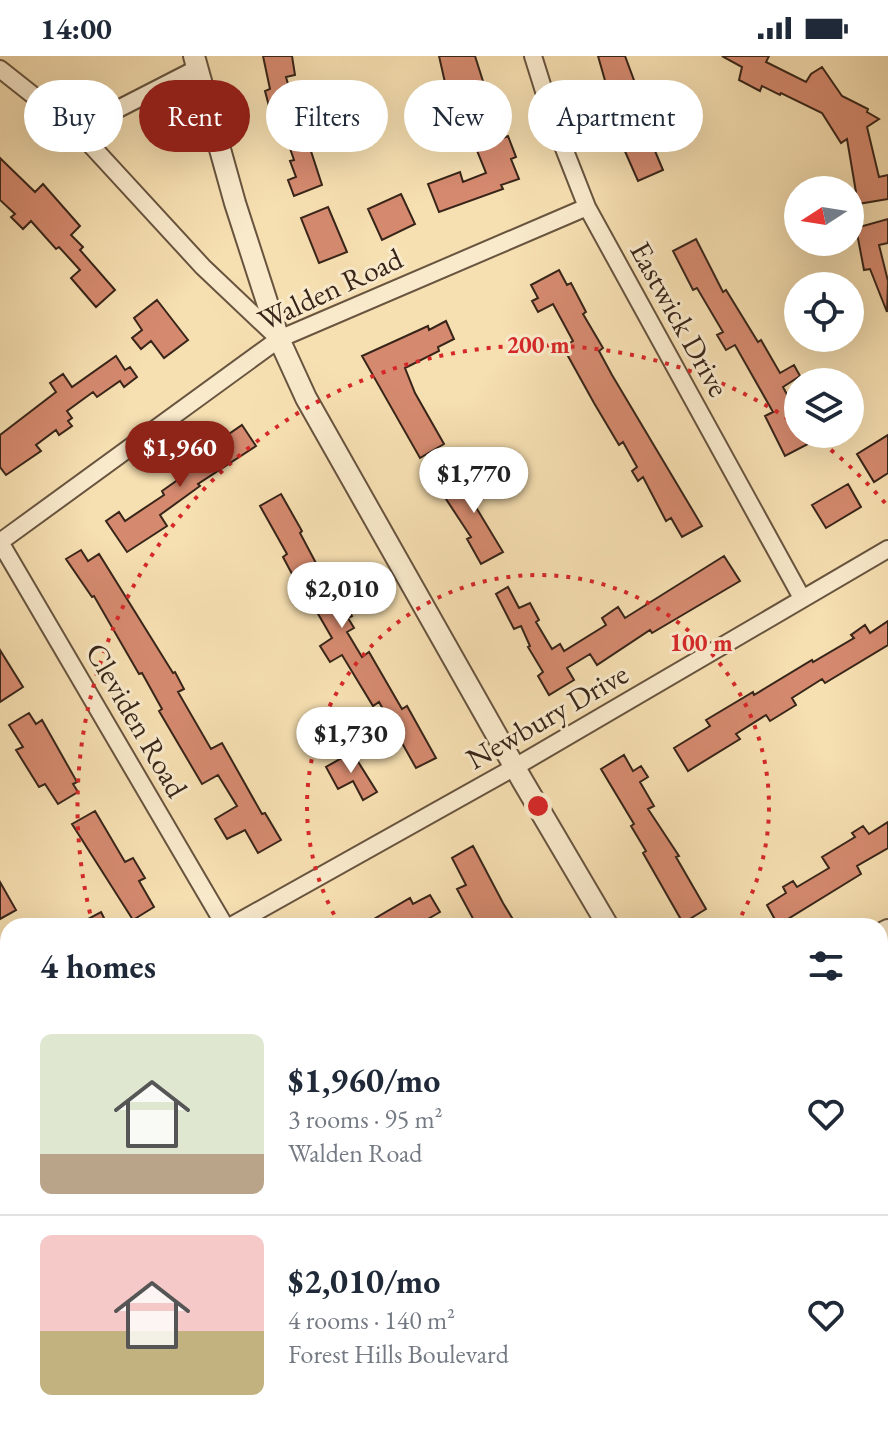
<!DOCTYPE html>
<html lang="en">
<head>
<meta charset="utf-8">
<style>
  :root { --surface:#fff; --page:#f2f2f3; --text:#1f2937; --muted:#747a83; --line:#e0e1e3; --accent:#8f2418 }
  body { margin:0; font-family:"EB Garamond",serif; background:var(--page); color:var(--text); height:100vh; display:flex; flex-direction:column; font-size:30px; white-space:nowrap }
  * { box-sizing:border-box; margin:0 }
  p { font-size:26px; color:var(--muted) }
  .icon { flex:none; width:44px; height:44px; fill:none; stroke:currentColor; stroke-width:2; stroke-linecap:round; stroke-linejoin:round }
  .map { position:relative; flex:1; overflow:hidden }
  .side { position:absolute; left:0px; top:862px; width:888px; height:512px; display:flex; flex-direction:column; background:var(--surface); border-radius:24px 24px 0 0; box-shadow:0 8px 32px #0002 }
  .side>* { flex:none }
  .hud { position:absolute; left:24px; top:24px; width:840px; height:72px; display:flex; gap:16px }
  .needle { width:52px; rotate:258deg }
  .fabs { position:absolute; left:784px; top:120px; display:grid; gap:16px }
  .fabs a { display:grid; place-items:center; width:80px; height:80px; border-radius:50%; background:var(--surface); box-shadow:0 8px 32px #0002; font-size:40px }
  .price { position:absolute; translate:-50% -68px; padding:0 18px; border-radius:28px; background:#fff; color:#222; font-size:26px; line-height:52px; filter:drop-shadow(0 2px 4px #0008) }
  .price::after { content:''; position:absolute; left:50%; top:48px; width:24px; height:18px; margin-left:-12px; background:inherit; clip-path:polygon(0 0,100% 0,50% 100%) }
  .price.active { background:var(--accent); color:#fff }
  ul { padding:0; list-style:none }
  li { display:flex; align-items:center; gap:24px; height:200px; padding:0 40px }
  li+li { border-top:2px solid var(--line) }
  li span { display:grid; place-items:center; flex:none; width:224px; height:160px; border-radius:12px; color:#555 }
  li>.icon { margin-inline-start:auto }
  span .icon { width:96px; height:96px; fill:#fffc; stroke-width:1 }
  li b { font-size:34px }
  h2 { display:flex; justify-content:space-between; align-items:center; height:96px; padding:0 40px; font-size:34px }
  .tag { padding:0 28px; border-radius:36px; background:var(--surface); box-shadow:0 8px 32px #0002; font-size:28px; line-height:72px }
  .tag.active { background:var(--accent); color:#fff }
  .status { display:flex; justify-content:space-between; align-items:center; height:56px; padding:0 40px; background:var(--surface); direction:ltr }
  .status svg { height:22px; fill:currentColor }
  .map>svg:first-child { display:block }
</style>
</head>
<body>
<div class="status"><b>14:00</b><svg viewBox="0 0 49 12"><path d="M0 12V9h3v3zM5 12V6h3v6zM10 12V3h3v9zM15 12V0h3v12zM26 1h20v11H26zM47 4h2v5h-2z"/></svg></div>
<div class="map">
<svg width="888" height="1374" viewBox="0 0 888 1374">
  <rect width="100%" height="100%" fill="#f6dfb1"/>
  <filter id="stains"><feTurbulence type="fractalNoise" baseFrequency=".0025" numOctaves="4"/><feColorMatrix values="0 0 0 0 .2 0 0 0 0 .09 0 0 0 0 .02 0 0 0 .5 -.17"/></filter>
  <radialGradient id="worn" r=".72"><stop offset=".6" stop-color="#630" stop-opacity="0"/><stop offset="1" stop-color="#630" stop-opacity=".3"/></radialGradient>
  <path fill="#c2c088" stroke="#7d7250" stroke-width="2" d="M888,891V1374H34L49,1366H880V896Z"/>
  <path fill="#9dbdaa" stroke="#758070" stroke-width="2" d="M177,1366H287L300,1374H171Z
    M348,1366H585L591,1374H341Z"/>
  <path fill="#d58a6f" stroke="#382519" stroke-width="2" d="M263,0H292L295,19L286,21L304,84L307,83L322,129L294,140L288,124L296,121L290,105L294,104L285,78L277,80L265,35L270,33Z
    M439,0H475L494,60L466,68L460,50L451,53Z
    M598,0H625L648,62L642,64L663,114L638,125L620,84L623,83L610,47L606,49L599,30L606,28Z
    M722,0H769L766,6L806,26L811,18L822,11L842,40L868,53L867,56L879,63L867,71L879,121L888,119V143L858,148L847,83L841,87L822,57L781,37L780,39L762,30L760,35L739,24L742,11Z
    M508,80L516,101L511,103L519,123L501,129L503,133L439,156L428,128L460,116L463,126L486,117L476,92Z
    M0,102L35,136L43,128L80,170L71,179L83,191L80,194L115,234L96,251L71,222L80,214L59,191L56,193L31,165L23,173L11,161L15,158L0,144Z
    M401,138L415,168L382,184L368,153Z
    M328,151L347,196L319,207L301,162Z
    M888,163V187L879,189L888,225L887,256L870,213L864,214L856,172Z
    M696,183L723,236L726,234L758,286L761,284L780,317L794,309L800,320L783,331L798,359V378H827L785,400L765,360L773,356L735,289L726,294L717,279L723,276L697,232L693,234L673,195Z
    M559,214L567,229L571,227L586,256L583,258L603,292L599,295L612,319L702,470L682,481L671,462L666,465L643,421L638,425L632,415L637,411L623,386L619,389L594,347L563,291L573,285L553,248L538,256L532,245L538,242L531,229Z
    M157,244L188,284L164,302L151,285L141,293L132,282L142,274L134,262Z
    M446,265L454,283L438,291L439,295L405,312L415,337L444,388L420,402L362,300L428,270L429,274Z
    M116,300L125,314L130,311L137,321L124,331L120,325L97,341L93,336L67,355L72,362L68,365L72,370L59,379L56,374L36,389L41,395L6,419L0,411V379L56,336L50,327L63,318L72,331Z
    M242,369L256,390L198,428L200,430L160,459L167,470L127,496L106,465L119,456L125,465L164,439L162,435L186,418L181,411Z
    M888,379V417L874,426L857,398Z
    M474,413L489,439L474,448L503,496L481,508L467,483L471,481L444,440L458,432L454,425Z
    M848,428L861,451L826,472L812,449Z
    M281,438L302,475L300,477L334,541L339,538L352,560L348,562L354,572L347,576L362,601L369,596L402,653L407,650L436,702L416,712L379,646L373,650L342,599L330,606L320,590L332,582L310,544L307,546L283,501L287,498L260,450Z
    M81,494L88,505L99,498L173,617L175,616L184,633L178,636L211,693L222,687L262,758L265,757L281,784L258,797L245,774L227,783L215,763L237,750L218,719L202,728L159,655L162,653L142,617L139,618L94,540L92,541L66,503Z
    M724,500L740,525L652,577L650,574L597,609L590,598L567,612L574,624L549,639L538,620L543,616L528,591L530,590L521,570L514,573L496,538L508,531L519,552L530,547L539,564L536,566L552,593L560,588L564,595L606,569L602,562L618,551L625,562Z
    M888,565V589L825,627L822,623L792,642L796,649L770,665L766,659L736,678L740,683L688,715L674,692L710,670L706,664L753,636L754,639L812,604L813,606L854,582L851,579L865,569L870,577Z
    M0,594L23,631L0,646Z
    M29,657L36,668L42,664L77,726L73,728L78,736L58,748L45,728L39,731L16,694L23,691L9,669Z
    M352,696L377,736L363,744L353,725L338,733L326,711Z
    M624,699L633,715L641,710L648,721L640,726L654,750L648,753L679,800L676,801L706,853L683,867L643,797L646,795L631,770L634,768L601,713Z
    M95,755L125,806L133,802L145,822L139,825L154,851L133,864L72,768Z
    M888,766V792L857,810L861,818L778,869L767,849L786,837L783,831L793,825L797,831L829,812L822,801L855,781L852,777L863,770L869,778Z
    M473,790L503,847L517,870H477L457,833L466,829L452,802Z
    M0,826L16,854L0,863Z
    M430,839L440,856L423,866L425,870H362L410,842L413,848Z
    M101,856L108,870H75Z"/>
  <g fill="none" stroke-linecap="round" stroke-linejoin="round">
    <defs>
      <path id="minor" d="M533,0L554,67L587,151L802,542
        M0,13L77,74L203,211L278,282
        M77,74L196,13
        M0,486L279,283L587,151
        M0,486L225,870
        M231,870L515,711L888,493
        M0,977L8,991"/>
      <path id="tertiary" d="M194,0L235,147L279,283L306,342L522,724L608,870
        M880,878L888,874
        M2,1374L17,1366
        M715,1374V1366"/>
    </defs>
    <use href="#minor" stroke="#68543f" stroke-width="20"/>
    <use href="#tertiary" stroke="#68543f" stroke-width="24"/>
    <use href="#minor" stroke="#f9eacc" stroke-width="16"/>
    <use href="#tertiary" stroke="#f9eacc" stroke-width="20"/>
  </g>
  <g fill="none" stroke="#d62828" stroke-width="4" stroke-dasharray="4 8">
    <path d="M340 869A231 231 0 1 1 736 869"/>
    <path d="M93 869A461 461 0 0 1 796 368M812 379A461 461 0 0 1 886 448"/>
  </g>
  <g text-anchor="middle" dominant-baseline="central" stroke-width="6" stroke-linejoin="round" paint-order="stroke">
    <g font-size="30" fill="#382519" stroke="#f9eacc">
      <text transform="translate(330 233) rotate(-25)">Walden Road</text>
      <text transform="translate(680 263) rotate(61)">Eastwick Drive</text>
      <text transform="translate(547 660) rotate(-30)">Newbury Drive</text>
      <text transform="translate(137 664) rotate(60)">Cleviden Road</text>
    </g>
  </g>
  <circle cx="538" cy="750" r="12" fill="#d62828" stroke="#f9eacc" stroke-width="4"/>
  <g font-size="24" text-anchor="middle" font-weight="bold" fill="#d62828" stroke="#f9eacc" stroke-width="6" stroke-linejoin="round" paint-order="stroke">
    <text x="538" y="297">200 m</text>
    <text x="701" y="595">100 m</text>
  </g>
  <rect width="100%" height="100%" filter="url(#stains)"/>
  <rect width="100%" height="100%" fill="url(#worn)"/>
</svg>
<div class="fabs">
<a><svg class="needle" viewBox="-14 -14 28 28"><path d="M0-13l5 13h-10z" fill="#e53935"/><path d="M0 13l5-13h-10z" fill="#747a83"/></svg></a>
<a><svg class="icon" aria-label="locate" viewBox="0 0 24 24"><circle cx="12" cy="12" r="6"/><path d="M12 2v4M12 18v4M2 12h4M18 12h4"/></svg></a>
<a><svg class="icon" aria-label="layers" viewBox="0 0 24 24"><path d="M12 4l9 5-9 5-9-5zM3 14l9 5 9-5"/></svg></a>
</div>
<b class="price active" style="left:180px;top:433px">$1,960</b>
<b class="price" style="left:474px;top:459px">$1,770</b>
<b class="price" style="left:342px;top:574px">$2,010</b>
<b class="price" style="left:351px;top:719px">$1,730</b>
<div class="hud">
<a class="tag">Buy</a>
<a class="tag active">Rent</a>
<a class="tag">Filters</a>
<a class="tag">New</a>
<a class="tag">Apartment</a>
</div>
<section class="side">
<h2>4 homes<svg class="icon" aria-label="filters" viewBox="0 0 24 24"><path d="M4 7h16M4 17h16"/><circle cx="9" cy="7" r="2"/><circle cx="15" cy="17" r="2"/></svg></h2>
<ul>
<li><span style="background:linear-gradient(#dfe7d0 75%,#b9a48a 0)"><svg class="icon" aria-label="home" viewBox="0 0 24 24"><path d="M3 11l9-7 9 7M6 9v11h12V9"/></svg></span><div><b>$1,960/mo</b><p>3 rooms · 95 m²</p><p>Walden Road</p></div><svg class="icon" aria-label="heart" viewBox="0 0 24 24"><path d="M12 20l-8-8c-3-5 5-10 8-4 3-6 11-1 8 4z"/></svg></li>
<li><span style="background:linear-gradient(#f6c9c9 60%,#c2b280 0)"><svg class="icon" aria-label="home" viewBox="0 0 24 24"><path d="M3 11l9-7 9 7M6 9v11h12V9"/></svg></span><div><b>$2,010/mo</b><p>4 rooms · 140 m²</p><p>Forest Hills Boulevard</p></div><svg class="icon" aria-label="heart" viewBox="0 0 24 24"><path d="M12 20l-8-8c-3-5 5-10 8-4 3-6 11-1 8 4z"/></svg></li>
</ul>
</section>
</div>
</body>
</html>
